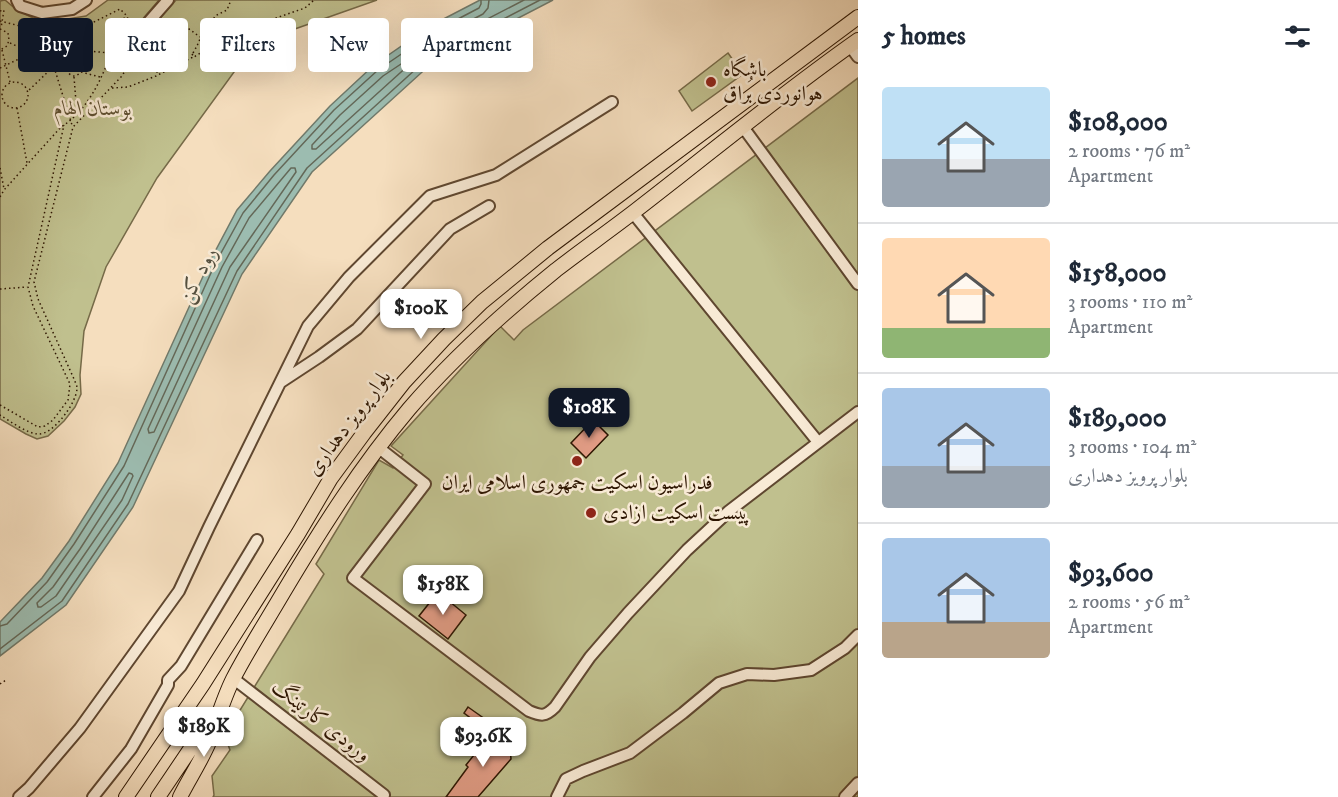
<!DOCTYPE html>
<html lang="en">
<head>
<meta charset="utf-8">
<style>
  :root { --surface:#fff; --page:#f6f6f7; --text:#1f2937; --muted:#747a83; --line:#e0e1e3; --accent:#111827 }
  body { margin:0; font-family:"IM FELL DW Pica",Amiri,serif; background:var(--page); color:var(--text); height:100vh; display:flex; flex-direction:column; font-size:22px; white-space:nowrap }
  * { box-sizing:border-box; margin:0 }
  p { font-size:20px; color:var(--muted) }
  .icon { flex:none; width:33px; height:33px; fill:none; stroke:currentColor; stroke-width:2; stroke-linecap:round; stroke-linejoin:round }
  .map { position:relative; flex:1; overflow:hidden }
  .panel { display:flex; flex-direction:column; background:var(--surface); width:480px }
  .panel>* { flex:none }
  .top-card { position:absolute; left:18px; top:18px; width:570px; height:54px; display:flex; gap:12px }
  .price { position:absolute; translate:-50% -51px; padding:0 14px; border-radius:12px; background:#fff; color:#222; font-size:20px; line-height:39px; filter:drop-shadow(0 2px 3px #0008) }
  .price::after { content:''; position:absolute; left:50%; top:36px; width:18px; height:14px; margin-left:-9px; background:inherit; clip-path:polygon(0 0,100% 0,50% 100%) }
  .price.current { background:var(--accent); color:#fff }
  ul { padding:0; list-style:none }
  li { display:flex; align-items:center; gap:18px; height:150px; padding:0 24px }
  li+li { border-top:2px solid var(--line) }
  li span { display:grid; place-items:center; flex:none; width:168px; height:120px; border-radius:6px; color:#555 }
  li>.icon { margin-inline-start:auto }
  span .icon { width:72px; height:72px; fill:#fffc; stroke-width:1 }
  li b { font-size:26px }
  h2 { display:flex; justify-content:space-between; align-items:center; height:72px; padding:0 24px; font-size:26px }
  .pill { padding:0 21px; border-radius:6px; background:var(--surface); box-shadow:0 6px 24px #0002; font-size:21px; line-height:54px }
  .pill.current { background:var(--accent); color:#fff }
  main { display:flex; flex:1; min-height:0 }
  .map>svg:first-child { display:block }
</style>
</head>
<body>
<main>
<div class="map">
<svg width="858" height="797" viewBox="0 0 858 797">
  <rect width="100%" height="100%" fill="#f5debe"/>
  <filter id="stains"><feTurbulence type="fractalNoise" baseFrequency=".00333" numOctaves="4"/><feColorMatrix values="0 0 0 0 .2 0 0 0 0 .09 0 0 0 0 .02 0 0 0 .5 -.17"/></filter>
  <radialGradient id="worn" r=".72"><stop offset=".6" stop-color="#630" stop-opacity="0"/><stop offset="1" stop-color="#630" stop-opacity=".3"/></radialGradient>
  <path fill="#c0c08e" stroke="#766a48" stroke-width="1.5" d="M5,0L17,10L43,23L86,16L108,0H159L141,21L150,30L176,0H377L292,30L234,72L157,178L106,267L84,331L80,375L81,394L75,407L64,421L48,436L37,439L26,434L0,419V1Z
    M728,53L743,74L692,111L679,91Z
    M858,78V797H213L214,795L212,776L230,750L227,742L229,728L324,574L316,564L379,460L393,468L403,455L391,446L500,326L514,340L523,330Z"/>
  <path fill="#9cbcb0" stroke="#70796a" stroke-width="1.5" d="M480,0H553L432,63L312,172L242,274L133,507L66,605L0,656V622L42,578L69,541L118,463L210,261L237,210L270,171L330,106L374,65L432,25Z"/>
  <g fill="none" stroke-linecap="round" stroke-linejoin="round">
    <path stroke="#646858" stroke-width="1.5" d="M489,0L488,8L483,14L439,37L435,40V43L439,44L524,0
      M410,58L412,61L411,63L316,149H312V145L340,115L383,76Z
      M291,168H295L296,172L230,267L154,432L149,433L148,429L222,267L249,218Z
      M129,473L132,474L133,476L122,500L56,596L41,607H38L37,603L53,587L80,549Z
      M0,626L7,624L47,582L74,544L124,466L215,264L243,213L274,175L334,110L378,70L435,31L479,8L481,4V0
      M0,649L62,601L128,504L237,271L307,168L428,58L540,0"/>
  </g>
  <path fill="#e19c85" stroke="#2d1501" stroke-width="1.5" d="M166,56L170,63L157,72L152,65Z
    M593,420L608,435L586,458L571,443Z
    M438,592L466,615L448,639L419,616Z
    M468,707L506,734L493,735L464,713Z
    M506,734L510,747L511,759L478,797H446L468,767L466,765L486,740L482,749L493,735Z"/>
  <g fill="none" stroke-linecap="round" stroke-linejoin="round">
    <defs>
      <path id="minor" d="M17,0L20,6L42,13L72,9L86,0
        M146,25L168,0
        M850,46L858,57
        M743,127L858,284
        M633,213L818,442
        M281,382L319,357L357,329L450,229L489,206
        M379,448L425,484L353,578L529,711C541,716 545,717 555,707L590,657L628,613L687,550L729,511L858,412
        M234,679L384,795
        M19,797L29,788L80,728L179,591L209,527L308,326L349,277L430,196L496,175L612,102
        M93,797L131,749L168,685V680L181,666L257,540
        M557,797L566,779L583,771L630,753L683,713L719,683L747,674L774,675L811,670L845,648L858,635
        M845,797L858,783"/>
      <path id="major" d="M126,797L203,684L298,534L331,478L364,433L404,382L444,339L482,302L548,248L858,17
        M158,797L212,717
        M180,797C189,779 201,761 209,742C217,721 223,699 233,679C248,650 266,622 283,593C321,529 361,466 409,409C453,358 504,312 556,270C582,250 609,231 635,211C709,154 781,94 858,40"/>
    </defs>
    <use href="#minor" stroke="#5f4730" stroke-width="14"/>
    <use href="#major" stroke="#2d1501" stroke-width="16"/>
    <path stroke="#2d1501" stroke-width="1.5" stroke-dasharray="1.5 3" stroke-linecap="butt" d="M0,11L4,10L1,28
      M0,21L32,29L45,30L48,45L120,9L126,15L139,39V51L121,77L73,127L34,282L38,299L74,379C75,382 77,385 77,388C77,402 54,434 39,434C27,434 10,421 0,415
      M185,26L200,37
      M0,29L8,33L9,40L7,46L0,50
      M75,32L76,63
      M10,43L21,48L26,56
      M2,50L10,82
      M76,50L110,53
      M193,53C196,48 198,44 200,39C204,30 211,25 215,16L227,10L231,0
      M192,54L194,57L232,33L305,8L314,0
      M110,56L131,63
      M68 70a6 6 0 1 1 12 0a6 6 0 1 1-12 0Z
      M54,67L72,125
      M55,67L68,69
      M0,68L48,45L54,66L27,92
      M81,72L100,77
      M74,77L77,114
      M2 95a13 13 0 1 1 26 0a13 13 0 1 1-26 0Z
      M112,88L128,87L156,76L193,57
      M17,108L27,163
      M0,168L4,189
      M0,197L4,190L61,127C98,104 110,54 125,16
      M0,289L27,287
      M0,405L38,427L45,426L53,420L68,400L70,384L33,306L28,287L64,125
      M0,684L6,680"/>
    <use href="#minor" stroke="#f8ead5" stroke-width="10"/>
    <use href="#major" stroke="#f5debe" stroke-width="14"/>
  </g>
  <g fill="#8f2418" stroke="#f8ead5" stroke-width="2">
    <circle cx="711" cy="82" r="6"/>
    <circle cx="577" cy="461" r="6"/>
    <circle cx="591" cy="513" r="6"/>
  </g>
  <g text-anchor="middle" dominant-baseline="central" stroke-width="5" stroke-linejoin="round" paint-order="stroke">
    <g font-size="21" fill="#2d1501" stroke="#f8ead5" text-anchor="start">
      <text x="723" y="70">باشگاه<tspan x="723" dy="24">هوانوردی بُراق</tspan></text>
      <text x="577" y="483" text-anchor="middle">فدراسیون اسکیت جمهوری اسلامی ایران</text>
      <text x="603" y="513">پیست اسکیت ازادی</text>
    </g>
    <g font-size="21" font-style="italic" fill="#605132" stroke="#f8ead5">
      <text x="93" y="109">بوستان الهام</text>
    </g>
    <g font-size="21" fill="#2d1501" stroke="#f8ead5">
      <text transform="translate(349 423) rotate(-53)">بلوار پرویز دهداری</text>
      <text transform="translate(321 721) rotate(38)">ورودی کارتینگ</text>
    </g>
    <g font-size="22" font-style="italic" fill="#544f3e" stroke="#f8ead5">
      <text transform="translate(198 275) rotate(-62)">رود کن</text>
    </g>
  </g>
  <rect width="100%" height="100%" filter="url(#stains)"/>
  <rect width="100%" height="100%" fill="url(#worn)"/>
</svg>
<b class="price" style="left:421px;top:340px">$100K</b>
<b class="price current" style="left:589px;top:439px">$108K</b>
<b class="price" style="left:443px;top:616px">$158K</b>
<b class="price" style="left:204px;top:758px">$189K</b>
<b class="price" style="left:483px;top:768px">$93.6K</b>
<div class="top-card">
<a class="pill current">Buy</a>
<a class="pill">Rent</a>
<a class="pill">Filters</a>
<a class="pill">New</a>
<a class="pill">Apartment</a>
</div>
</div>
<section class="panel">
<h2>5 homes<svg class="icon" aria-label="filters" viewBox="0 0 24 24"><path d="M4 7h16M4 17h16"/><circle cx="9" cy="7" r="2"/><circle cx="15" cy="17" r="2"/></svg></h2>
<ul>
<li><span style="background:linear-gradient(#bfe0f5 60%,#9aa5b1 0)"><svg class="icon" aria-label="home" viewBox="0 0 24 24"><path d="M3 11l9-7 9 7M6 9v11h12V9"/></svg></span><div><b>$108,000</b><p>2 rooms · 76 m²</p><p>Apartment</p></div></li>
<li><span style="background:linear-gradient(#ffd9b3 75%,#8fb573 0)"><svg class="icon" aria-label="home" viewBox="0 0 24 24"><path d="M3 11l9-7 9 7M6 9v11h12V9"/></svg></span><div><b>$158,000</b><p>3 rooms · 110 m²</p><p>Apartment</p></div></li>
<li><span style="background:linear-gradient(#a9c7e8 65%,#9aa5b1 0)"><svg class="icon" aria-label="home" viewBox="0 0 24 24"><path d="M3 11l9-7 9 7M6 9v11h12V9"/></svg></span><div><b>$189,000</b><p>3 rooms · 104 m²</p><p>بلوار پرویز دهداری</p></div></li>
<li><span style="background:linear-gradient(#a9c7e8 70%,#b9a48a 0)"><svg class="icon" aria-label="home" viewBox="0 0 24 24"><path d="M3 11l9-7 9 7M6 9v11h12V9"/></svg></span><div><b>$93,600</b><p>2 rooms · 56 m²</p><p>Apartment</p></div></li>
</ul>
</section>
</main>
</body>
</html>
